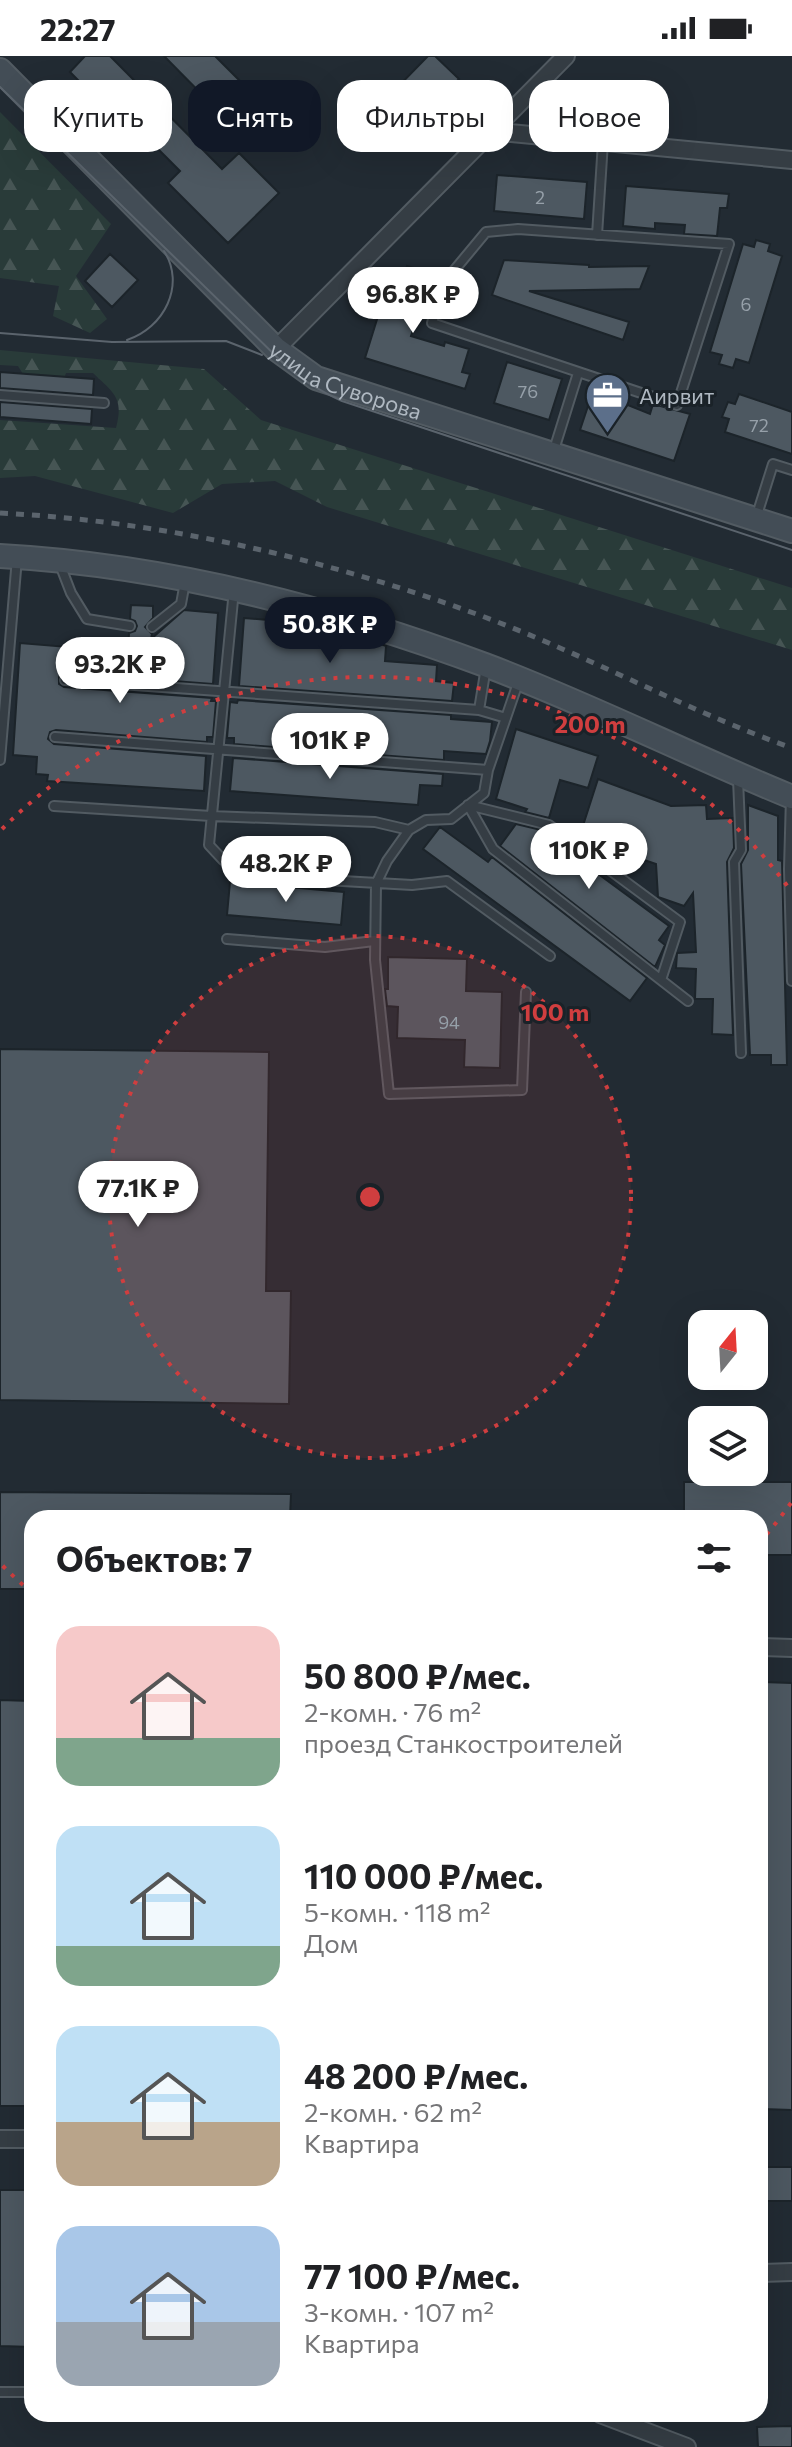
<!DOCTYPE html>
<html lang="ru">
<head>
<meta charset="utf-8">
<style>
  :root { --surface:#fff; --page:#f2f2f2; --text:#202124; --muted:#757577; --accent:#111827 }
  body { margin:0; font-family:Commissioner,sans-serif; background:var(--page); color:var(--text); height:100vh; display:flex; flex-direction:column; font-size:30px; white-space:nowrap }
  * { box-sizing:border-box; margin:0 }
  p { font-size:26px; color:var(--muted) }
  .icon { flex:none; width:44px; height:44px; fill:none; stroke:currentColor; stroke-width:2; stroke-linecap:round; stroke-linejoin:round }
  .map { position:relative; flex:1; overflow:hidden }
  .sheet { position:absolute; left:24px; top:1454px; width:744px; height:912px; display:flex; flex-direction:column; background:var(--surface); border-radius:24px; box-shadow:0 8px 32px #0002 }
  .sheet>* { flex:none }
  .hud { position:absolute; left:24px; top:24px; width:744px; height:72px; display:flex; gap:16px }
  .needle { width:52px; rotate:18deg }
  .buttons { position:absolute; left:688px; top:1254px; display:grid; gap:16px }
  .buttons a { display:grid; place-items:center; width:80px; height:80px; border-radius:16px; background:var(--surface); box-shadow:0 8px 32px #0002; font-size:40px }
  .price { position:absolute; translate:-50% -68px; padding:0 18px; border-radius:28px; background:#fff; color:#222; font-size:26px; line-height:52px; filter:drop-shadow(0 2px 4px #0008) }
  .price::after { content:''; position:absolute; left:50%; top:48px; width:24px; height:18px; margin-left:-12px; background:inherit; clip-path:polygon(0 0,100% 0,50% 100%) }
  .price.on { background:var(--accent); color:#fff }
  ul { padding:0; list-style:none }
  li { display:flex; align-items:center; gap:24px; height:200px; padding:0 32px }
  li span { display:grid; place-items:center; flex:none; width:224px; height:160px; border-radius:24px; color:#555 }
  li>.icon { margin-inline-start:auto }
  span .icon { width:96px; height:96px; fill:#fffc; stroke-width:1 }
  li b { font-size:34px }
  h2 { display:flex; justify-content:space-between; align-items:center; height:96px; padding:0 32px; font-size:34px }
  .tag { padding:0 28px; border-radius:24px; background:var(--surface); box-shadow:0 8px 32px #0002; font-size:28px; line-height:72px }
  .tag.on { background:var(--accent); color:#fff }
  .status { display:flex; justify-content:space-between; align-items:center; height:56px; padding:0 40px; background:var(--surface); direction:ltr }
  .status svg { height:22px; fill:currentColor }
  .map>svg:first-child { display:block }
</style>
</head>
<body>
<div class="status"><b>22:27</b><svg viewBox="0 0 49 12"><path d="M0 12V9h3v3zM5 12V6h3v6zM10 12V3h3v9zM15 12V0h3v12zM26 1h20v11H26zM47 4h2v5h-2z"/></svg></div>
<div class="map">
<svg width="792" height="2391" viewBox="0 0 792 2391">
  <defs>
    <pattern id="forest-firs" width="22" height="20" patternUnits="userSpaceOnUse" patternTransform="scale(2)"><rect width="22" height="20" fill="#293b39"/><path d="M5 1l3.5 6h-7zM16 11l3.5 6h-7z" fill="#465554"/></pattern>
  </defs>
  <rect width="100%" height="100%" fill="#222b33"/>
  <path fill="url(#forest-firs)" d="M0,56L111,168L76,220L107,263L90,277L53,260L59,230L0,222Z
    M0,294L204,313L261,364L792,532V594L327,451L275,425L222,428L173,457L35,420L0,422V364L116,372C124,342 114,337 93,317H66L61,329L28,326L18,310L0,309Z"/>
  <path fill="#4d5861" stroke="#1c242a" stroke-width="2" d="M85,0H110L222,113L239,97L279,137L228,187L168,127L180,115L153,88L147,94L70,16Z
    M164,0H215L262,47L236,73Z
    M428,0H435L459,23L412,71L385,44Z
    M497,119L587,126L584,163L494,155Z
    M626,130L729,138L727,152H720L717,180L684,178L685,169L655,167V173L623,170Z
    M756,184L770,188L768,195L782,200L749,307L736,303L733,312L719,308L722,299L710,296L743,188L754,191Z
    M110,198L138,224L112,251L85,225Z
    M504,204L589,209V211L649,210L640,233L529,235L629,266L623,284L492,239Z
    M407,210L423,215L420,224L428,226L411,280L444,290L445,286L469,293L462,316L470,318L465,333L365,302L392,215L404,219Z
    M507,306L562,323L549,364L494,347Z
    M0,316L94,323L93,339L0,332Z
    M593,335L650,358L653,348L690,358L674,405L580,374Z
    M739,338L792,356V398L725,376L729,363L722,361L728,346L735,348Z
    M0,346L92,353L91,368L0,361Z
    M131,549L153,550V562L145,571L152,578L151,583L184,554L218,557L213,628L66,617L59,621V628L64,631L212,642L211,645H216L213,681H207V686L56,674L50,676L48,683L54,688L206,700L204,735L47,725L48,719L36,718L37,701L13,699L20,587L128,596L129,577L135,575L137,570L135,565L130,563Z
    M244,562L280,565L279,573L332,577L331,584L381,588L386,590L385,605L437,609L436,625L454,627L452,645L239,630Z
    M238,644L451,659V663L492,666L490,685L486,698L444,695V704L234,688V682H227L230,646L237,647Z
    M516,673L598,700L588,732L560,724L549,762L525,756L527,753L496,743Z
    M233,702L443,718L442,730L420,729L418,749L230,735Z
    M598,723L671,750L706,749L707,763L733,762L734,792L727,806L733,979L712,978L713,943H695L696,913L676,912L677,897L696,896L693,837L684,850L658,841L656,808L579,782Z
    M748,749L778,760V804L782,805L787,1009H771V999H750L741,808L748,794Z
    M516,768L537,773L669,870L659,884L665,889L655,911L500,790Z
    M440,771L488,806L492,801L647,922L630,945L423,793Z
    M230,826L344,836L341,869L227,859Z
    M388,901L467,903L466,935L502,936L500,1012L464,1011L465,984L397,982L398,951L387,950L385,933H388Z
    M0,993L269,996L266,1235H291L289,1348L0,1344Z
    M684,1426H792V1499H760V1462H684Z
    M0,1436L291,1438L290,1462H32V1533H0Z
    M760,1626L792,1627V2054L760,2053Z
    M0,1644L32,1645V2050H0Z
    M760,2111H792V2145H760Z
    M0,2134H32V2291L0,2290Z
    M792,2370V2391H758L757,2371Z"/>
  <g fill="none" stroke-linecap="round" stroke-linejoin="round">
    <defs>
      <path id="lane" d="M518,173L729,188L677,349L432,267L442,229L486,176Z
        M597,179L603,86
        M0,339L104,347
        M553,397L578,317
        M756,462L773,408L792,414
        M59,506L71,537L87,563L130,570
        M234,534L209,789L223,804L273,821L412,829L447,825L550,900
        M152,571L181,548L185,526
        M65,624L479,654L486,611
        M519,624L488,714L484,737L451,763L426,764L409,774L387,805L376,828L375,904L389,1038L522,1034L526,936
        M479,654L506,662
        M55,681L488,714
        M0,704L17,502
        M738,723L741,794L734,806L741,997
        M791,741L789,813L792,925
        M468,749L549,769L680,866L661,924L688,945
        M468,749L493,793L661,924
        M54,750L211,760L375,766L409,774
        M227,883L325,891L374,885
        M0,2336H32"/>
      <path id="street" d="M490,75L792,104
        M276,293L566,0
        M760,1591L792,1592
        M0,2083H32
        M760,2217L792,2216
        M600,2358L687,2391"/>
      <g id="secondary">
        <path id="s1" d="M0,14L276,293L316,322L792,475"/>
        <path d="M0,500C166,509 329,551 485,609C589,648 689,699 792,741"/>
      </g>
    </defs>
    <use href="#lane" stroke="#525b62" stroke-width="12"/>
    <use href="#street" stroke="#525b62" stroke-width="20"/>
    <use href="#secondary" stroke="#525b62" stroke-width="26"/>
    <use href="#lane" stroke="#353d44" stroke-width="8"/>
    <use href="#street" stroke="#353d44" stroke-width="16"/>
    <use href="#secondary" stroke="#434d56" stroke-width="22"/>
    <path stroke="#5b646d" stroke-width="2" d="M0,31L283,307C301,324 320,335 342,345L792,494
      M0,277L112,286L226,285L262,299
      M127,284C164,272 186,229 164,195"/>
    <path stroke="#5b646d" stroke-width="5" stroke-dasharray="8 8" stroke-linecap="butt" d="M0,457C159,465 318,501 468,555C578,594 682,653 792,692"/>
  </g>
  <circle cx="370" cy="1141" r="261" fill="#d03e3f" fill-opacity=".12"/>
  <g fill="none" stroke="#d03e3f" stroke-width="4" stroke-dasharray="4 8">
    <circle cx="370" cy="1141" r="261"/>
    <path d="M791 1447A521 521 0 0 1 760 1486M32 1537A521 521 0 0 1 2 1509M2 773A521 521 0 0 1 791 835"/>
  </g>
  <defs>
    <symbol id="office-pin" viewBox="-11 -11 22 30"><path d="M0 17L-7.5 6A9.5 9.5 0 1 1 7.5 6Z" fill="#5c6f8a" stroke="#1a2228"/><path d="M-6-3h4V-5.5h4V-3h4V5H-6ZM-1-4.5V-3h2v-1.5ZM-6 0V1H6V0Z" fill="#fff"/></symbol>
  </defs>
  <g fill-rule="evenodd">
    <use href="#office-pin" x="582" y="314" width="51" height="69"/>
  </g>
  <g text-anchor="middle" dominant-baseline="central" stroke-width="6" stroke-linejoin="round" paint-order="stroke">
    <g font-size="18" fill="#96a0a9">
      <text x="540" y="141">2</text>
      <text x="746" y="248">6</text>
      <text x="528" y="335">76</text>
      <text x="759" y="369">72</text>
      <text x="449" y="966">94</text>
    </g>
    <g font-size="22" fill="#afb8c1" stroke="#1a2228">
      <text stroke="none"><textPath href="#s1" startOffset="470">улица Суворова</textPath></text>
    </g>
    <g font-size="22" fill="#afb8c1" stroke="#1a2228" text-anchor="start">
      <text x="639" y="339">Аирвит</text>
    </g>
  </g>
  <circle cx="370" cy="1141" r="12" fill="#d03e3f" stroke="#1a2228" stroke-width="4"/>
  <g font-size="24" text-anchor="middle" font-weight="bold" fill="#d03e3f" stroke="#1a2228" stroke-width="6" stroke-linejoin="round" paint-order="stroke">
    <text x="590" y="677">200 m</text>
    <text x="555" y="965">100 m</text>
  </g>
</svg>
<div class="buttons">
<a><svg class="needle" viewBox="-14 -14 28 28"><path d="M0-13l5 13h-10z" fill="#e53935"/><path d="M0 13l5-13h-10z" fill="#757577"/></svg></a>
<a><svg class="icon" aria-label="layers" viewBox="0 0 24 24"><path d="M12 4l9 5-9 5-9-5zM3 14l9 5 9-5"/></svg></a>
</div>
<b class="price" style="left:413px;top:279px">96.8K ₽</b>
<b class="price on" style="left:330px;top:609px">50.8K ₽</b>
<b class="price" style="left:120px;top:649px">93.2K ₽</b>
<b class="price" style="left:330px;top:725px">101K ₽</b>
<b class="price" style="left:589px;top:835px">110K ₽</b>
<b class="price" style="left:286px;top:848px">48.2K ₽</b>
<b class="price" style="left:138px;top:1173px">77.1K ₽</b>
<div class="hud">
<a class="tag">Купить</a>
<a class="tag on">Снять</a>
<a class="tag">Фильтры</a>
<a class="tag">Новое</a>
</div>
<section class="sheet">
<h2>Объектов: 7<svg class="icon" aria-label="filters" viewBox="0 0 24 24"><path d="M4 7h16M4 17h16"/><circle cx="9" cy="7" r="2"/><circle cx="15" cy="17" r="2"/></svg></h2>
<ul>
<li><span style="background:linear-gradient(#f6c9c9 70%,#7fa58c 0)"><svg class="icon" aria-label="home" viewBox="0 0 24 24"><path d="M3 11l9-7 9 7M6 9v11h12V9"/></svg></span><div><b>50 800 ₽/мес.</b><p>2-комн. · 76 m²</p><p>проезд Станкостроителей</p></div></li>
<li><span style="background:linear-gradient(#bfe0f5 75%,#7fa58c 0)"><svg class="icon" aria-label="home" viewBox="0 0 24 24"><path d="M3 11l9-7 9 7M6 9v11h12V9"/></svg></span><div><b>110 000 ₽/мес.</b><p>5-комн. · 118 m²</p><p>Дом</p></div></li>
<li><span style="background:linear-gradient(#bfe0f5 60%,#b9a48a 0)"><svg class="icon" aria-label="home" viewBox="0 0 24 24"><path d="M3 11l9-7 9 7M6 9v11h12V9"/></svg></span><div><b>48 200 ₽/мес.</b><p>2-комн. · 62 m²</p><p>Квартира</p></div></li>
<li><span style="background:linear-gradient(#a9c7e8 60%,#9aa5b1 0)"><svg class="icon" aria-label="home" viewBox="0 0 24 24"><path d="M3 11l9-7 9 7M6 9v11h12V9"/></svg></span><div><b>77 100 ₽/мес.</b><p>3-комн. · 107 m²</p><p>Квартира</p></div></li>
</ul>
</section>
</div>
</body>
</html>
